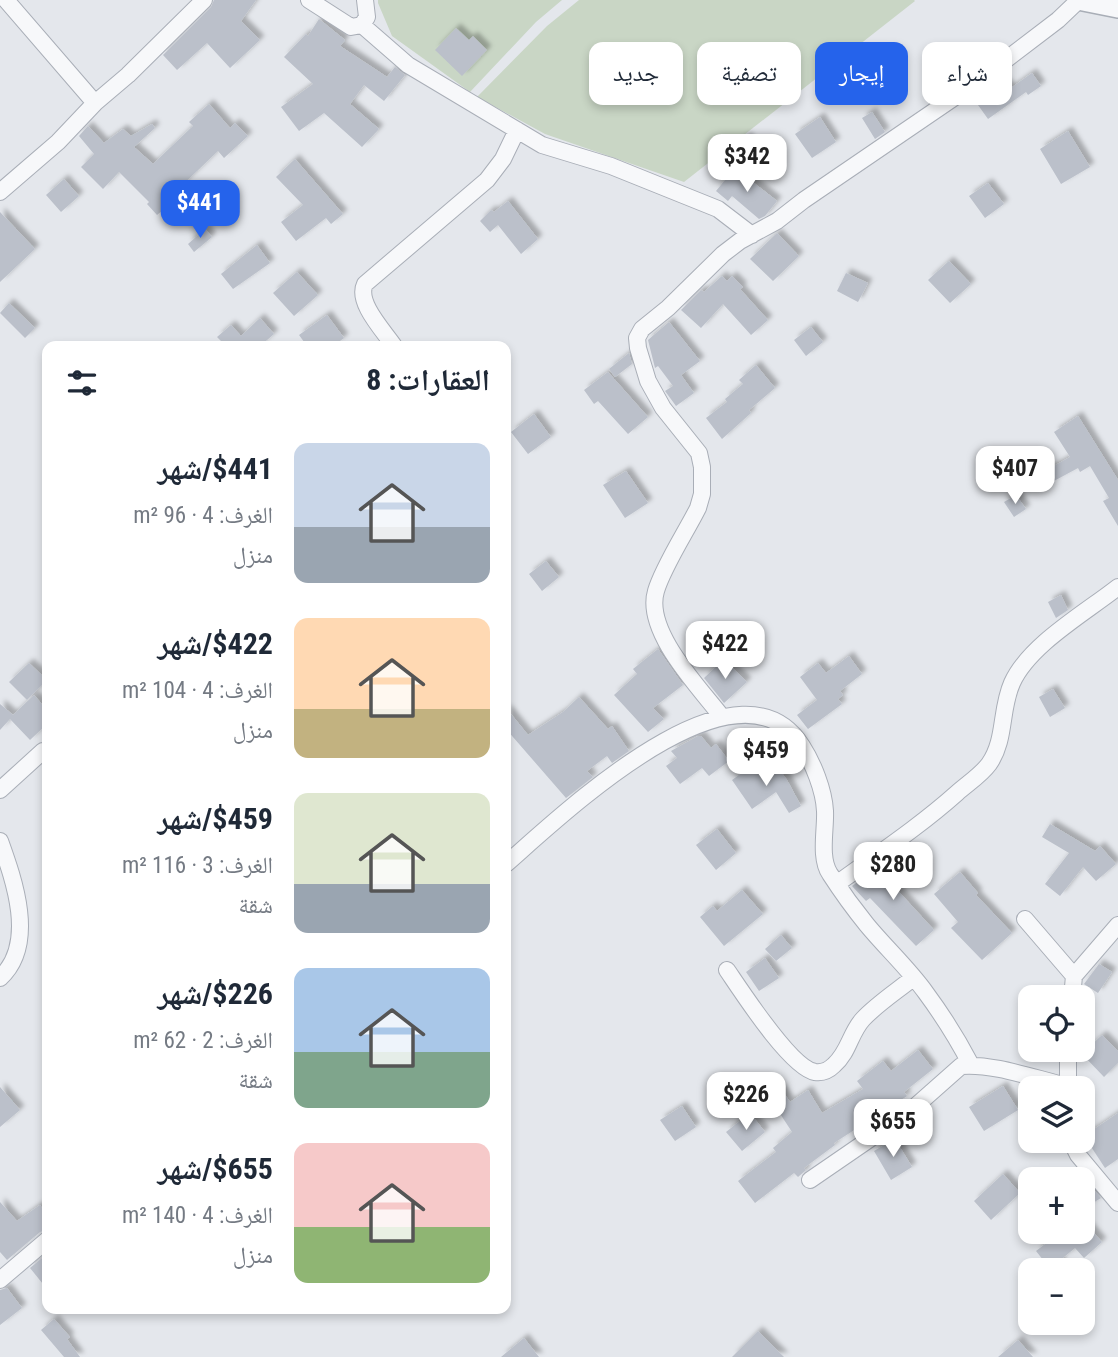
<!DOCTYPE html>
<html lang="ar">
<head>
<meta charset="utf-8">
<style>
  :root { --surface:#fff; --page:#f2f2f3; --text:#1f2937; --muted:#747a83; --accent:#2563eb }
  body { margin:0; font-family:"Roboto Condensed","Noto Naskh Arabic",sans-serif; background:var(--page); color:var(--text); direction:rtl; height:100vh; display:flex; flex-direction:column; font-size:26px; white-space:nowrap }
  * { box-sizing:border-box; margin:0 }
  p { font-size:23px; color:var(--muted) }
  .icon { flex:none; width:38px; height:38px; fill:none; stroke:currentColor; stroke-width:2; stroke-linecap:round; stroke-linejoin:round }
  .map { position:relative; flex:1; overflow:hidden; direction:ltr }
  .details { position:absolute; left:42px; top:341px; width:469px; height:973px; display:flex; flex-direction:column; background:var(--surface); border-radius:14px; box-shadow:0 4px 10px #0003; direction:rtl }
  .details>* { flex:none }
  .guide { position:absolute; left:532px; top:42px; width:480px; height:63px; direction:rtl; display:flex; gap:14px }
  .tools { position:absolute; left:1018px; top:985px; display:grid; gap:14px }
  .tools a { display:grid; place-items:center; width:77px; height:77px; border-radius:14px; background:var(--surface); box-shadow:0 4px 10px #0003; font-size:35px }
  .price { position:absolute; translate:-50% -60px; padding:0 16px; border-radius:14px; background:#fff; color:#222; font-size:23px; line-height:46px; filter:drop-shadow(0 2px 4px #0008) }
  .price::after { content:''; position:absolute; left:50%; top:42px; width:21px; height:16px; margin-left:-10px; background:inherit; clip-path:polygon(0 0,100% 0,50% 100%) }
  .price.on { background:var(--accent); color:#fff }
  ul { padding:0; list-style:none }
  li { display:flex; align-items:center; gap:21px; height:175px; padding:0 21px }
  li span { display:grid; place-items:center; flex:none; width:196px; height:140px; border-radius:14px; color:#555 }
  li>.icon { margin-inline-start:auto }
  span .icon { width:84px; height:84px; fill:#fffc; stroke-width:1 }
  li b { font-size:30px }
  h2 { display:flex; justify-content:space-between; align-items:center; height:84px; padding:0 21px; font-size:30px }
  .pill { padding:0 24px; border-radius:14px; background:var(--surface); box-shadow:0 4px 10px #0003; font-size:24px; line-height:63px }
  .pill.on { background:var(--accent); color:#fff }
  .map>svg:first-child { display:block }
</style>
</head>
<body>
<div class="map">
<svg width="1118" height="1357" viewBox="0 0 1118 1357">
  <defs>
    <filter id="shadow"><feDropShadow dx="4.5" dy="-4.5" stdDeviation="2" flood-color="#0004"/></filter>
  </defs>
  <rect width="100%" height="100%" fill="#e4e7ec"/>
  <path fill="#c9d6c5" d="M378,0H562L536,22L470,92L392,36L378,3Z
    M579,0H914L915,1L684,182L545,134L477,97L547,26Z"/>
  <path fill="#bbc0ca" filter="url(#shadow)" d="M214,0H256L241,21L260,40L230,68L207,43L177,70L163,55L211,7Z
    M319,19L345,40L340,46L387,77L395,67L405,75L384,101L364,85L350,104L379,129L362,147L324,113L299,131L281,107L313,84L284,57L306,34L308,36Z
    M456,28L469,40L473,36L487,50L462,76L435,50Z
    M1032,73L1041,86L1028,95L1026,92L988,119L973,98L998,79H1002L1011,88Z
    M209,104L230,128L235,123L248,136L224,158L218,151L173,194L177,198L157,215L147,204L149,202L119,172L103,189L81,167L94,154L79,136L88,126L104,143L123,129L131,136L152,124L155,128L134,147L153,164L193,126L189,122Z
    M872,112L885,132L875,139L862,118Z
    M820,117L836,142L812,158L795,134Z
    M1068,131L1090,167L1061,184L1040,149Z
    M747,136L756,148L737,162L728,150Z
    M295,159L343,214L331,224L326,218L296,241L281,222L303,205L276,177Z
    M735,168L777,201L765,216L759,219L732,196L728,201L716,191Z
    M64,179L79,196L61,212L46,195Z
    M988,183L1004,204L985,218L969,196Z
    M508,201L538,239L521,254L498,225L490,232L480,221L491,210L494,212Z
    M0,212L35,249L0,282Z
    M205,229L212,237L194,252L188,244Z
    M777,233L799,256L773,281L750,259Z
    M257,245L270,263L233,289L221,274Z
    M949,261L971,284L950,303L928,280Z
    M297,272L318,295L294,316L273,293Z
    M846,273L868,283L858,302L837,291Z
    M722,276L727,281L732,276L743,287L740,289L768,320L751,335L723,304L701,328L681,310L701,290L704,292Z
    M9,303L35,328L25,338L0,313Z
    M327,315L344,338L333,346H307L299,335Z
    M260,318L274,334L260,346H226L217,337L231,325L241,336Z
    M669,322L700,361L681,375L694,393L676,406L665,391L673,386L658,366L655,368L648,340Z
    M811,327L823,342L806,356L794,340Z
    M629,353L632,364L615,377L609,369Z
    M756,365L775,388L749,410L751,413L722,439L706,418L727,402L725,399L743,384L739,380Z
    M608,372L648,417L628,434L598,401L594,404L584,390Z
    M534,414L551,437L528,454L511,432Z
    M1078,416L1118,480V526L1103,501L1109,498L1090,466L1080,472L1078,468L1052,482L1045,471L1070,457L1054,432Z
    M626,471L648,503L625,518L603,485Z
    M1016,495L1026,509L1014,517L1004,502Z
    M546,561L559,577L542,591L529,574Z
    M1061,595L1068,610L1056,618L1048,602Z
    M658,649L683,685L653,708L664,719L648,732L614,695L637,674L633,669Z
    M849,656L862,674L840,691L843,695L838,699L842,704L808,729L797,715L817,700L800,677L818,663L826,673Z
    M724,659L747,682L724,703L704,678Z
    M29,663L47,680L27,700L9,682Z
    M1053,689L1065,708L1050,717L1039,697Z
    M34,695L47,710V724L30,740L10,719L0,730V704L13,715Z
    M579,697L608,729L612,726L629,751L612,763L607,756L587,771L593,777L566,798L506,729V708L528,735L563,712Z
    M698,736H701L711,748L716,744L729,761L709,776L702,768L680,784L666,766L677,758L671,751Z
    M753,765L763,780L778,768L787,780L801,806L789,813L776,792L752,809L732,780Z
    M1050,824L1095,851L1100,846L1116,864L1096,881L1083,867L1060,896L1045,884L1069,853L1042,837Z
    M717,829L736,853L716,870L696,845Z
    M891,858L902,870L889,881L934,930L916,946L870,898L866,901L852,886Z
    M960,872L978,893L976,895L1012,933L982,960L951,928L958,922L934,894Z
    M742,890L763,914L724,946L700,917L713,906L717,911Z
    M781,935L792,948L776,961L765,949Z
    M765,958L779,978L759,991L746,972Z
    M1099,964L1112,972L1098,993L1084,984Z
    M1102,1035L1118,1051V1063L1104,1077L1082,1054Z
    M918,1050L933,1069L904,1092L907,1096L834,1143L835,1145L804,1168L806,1170L798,1177L794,1173L755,1203L738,1181L776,1152L773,1148L792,1132L775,1106L769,1110L761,1100L779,1086L790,1102L808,1090L822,1113L863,1089L857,1081L883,1061L891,1071Z
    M1003,1086L1018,1110L984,1131L969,1107Z
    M0,1087L20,1110L0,1127Z
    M682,1106L696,1127L675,1141L660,1120Z
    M750,1113L765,1132L742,1151L726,1132Z
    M1118,1113V1159L1105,1168L1084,1136Z
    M895,1139L912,1167L891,1180L874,1151Z
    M1003,1174L1020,1193L991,1220L974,1201Z
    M1086,1181L1101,1198L1083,1209V1183Z
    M0,1202L17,1221L40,1205L47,1216V1230L40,1232L7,1260L0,1252Z
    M1083,1221L1102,1242L1084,1258L1075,1248L1059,1261L1067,1270H1051L1036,1251L1061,1232H1083Z
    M47,1254V1289L30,1268Z
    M7,1288L22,1308L0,1325V1290Z
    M54,1319L70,1337L67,1339L80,1357H64L41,1330Z
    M758,1331L784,1357H732Z
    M524,1338L539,1357H501Z
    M1018,1340L1033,1357H998Z"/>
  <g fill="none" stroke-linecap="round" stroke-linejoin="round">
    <defs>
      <path id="minor" d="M6,0L95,103
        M309,0L351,27L362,25L367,17L365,0
        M362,25L408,65L542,145L611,166L718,209L752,235
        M0,192L58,142L95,103L128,75L204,0
        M394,346C383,330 356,302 365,284L487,180L503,159L517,130
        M722,717C699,687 644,631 656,591C663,567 686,532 698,508L702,494V467L699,453L663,408L648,381L638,348L637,338L642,329L668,308L723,254L740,241L777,221L804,200L974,84L1058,20L1079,0
        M0,790L43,751
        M0,841C14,880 37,944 0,978
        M506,864C560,817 738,645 802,746C813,763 824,790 825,811C826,829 819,858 830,874C841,891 854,909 867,925C886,948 909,969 926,993C943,1016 958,1040 971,1065
        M838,883C878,854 920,826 957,793C967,784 981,775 989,764C1006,740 1000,710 1012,683C1029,645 1085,613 1118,587
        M1025,919L1074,976L1072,998
        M727,970C742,992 791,1068 815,1072C822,1073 829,1070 834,1065C849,1052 850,1033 863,1019C877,1004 897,991 913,978
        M1074,976L1118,925
        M1068,1088V1050
        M1071,1141L1078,1155L1118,1203
        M810,1180L909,1112L961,1066C993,1063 1036,1079 1068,1086
        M0,1280L47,1240"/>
      <path id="tertiary" d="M1083,0L1118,7"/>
    </defs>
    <use href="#minor" stroke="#a9aeb7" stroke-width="18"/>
    <use href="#tertiary" stroke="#a9aeb7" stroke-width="24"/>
    <use href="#minor" stroke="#f7f8fa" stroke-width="16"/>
    <use href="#tertiary" stroke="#f7f8fa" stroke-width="21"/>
  </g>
</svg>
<div class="tools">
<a><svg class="icon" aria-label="locate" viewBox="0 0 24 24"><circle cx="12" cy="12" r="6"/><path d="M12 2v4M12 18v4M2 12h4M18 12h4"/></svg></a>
<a><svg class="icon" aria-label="layers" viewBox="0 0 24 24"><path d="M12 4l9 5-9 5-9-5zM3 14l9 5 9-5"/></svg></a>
<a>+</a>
<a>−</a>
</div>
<b class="price" style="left:747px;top:194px">$342</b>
<b class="price on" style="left:200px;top:240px">$441</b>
<b class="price" style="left:1015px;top:506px">$407</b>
<b class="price" style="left:725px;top:681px">$422</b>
<b class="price" style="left:766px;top:788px">$459</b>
<b class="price" style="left:893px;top:902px">$280</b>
<b class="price" style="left:746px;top:1132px">$226</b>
<b class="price" style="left:893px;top:1159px">$655</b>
<div class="guide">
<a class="pill">شراء</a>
<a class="pill on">إيجار</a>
<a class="pill">تصفية</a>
<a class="pill">جديد</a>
</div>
<section class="details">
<h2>العقارات: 8<svg class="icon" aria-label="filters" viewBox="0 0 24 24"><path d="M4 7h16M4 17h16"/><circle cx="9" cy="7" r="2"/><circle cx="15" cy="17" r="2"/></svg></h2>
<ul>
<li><span style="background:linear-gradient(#c9d6e8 60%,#9aa5b1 0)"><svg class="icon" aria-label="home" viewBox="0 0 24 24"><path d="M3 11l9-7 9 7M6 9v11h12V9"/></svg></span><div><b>$441/شهر</b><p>الغرف: 4 · 96 m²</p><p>منزل</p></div></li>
<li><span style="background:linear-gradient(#ffd9b3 65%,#c2b280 0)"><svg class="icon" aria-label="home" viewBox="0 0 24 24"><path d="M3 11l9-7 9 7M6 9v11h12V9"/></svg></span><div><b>$422/شهر</b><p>الغرف: 4 · 104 m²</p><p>منزل</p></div></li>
<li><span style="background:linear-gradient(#dfe7d0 65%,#9aa5b1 0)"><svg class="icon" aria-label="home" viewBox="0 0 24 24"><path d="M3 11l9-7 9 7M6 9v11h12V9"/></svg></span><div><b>$459/شهر</b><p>الغرف: 3 · 116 m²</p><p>شقة</p></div></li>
<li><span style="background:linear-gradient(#a9c7e8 60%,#7fa58c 0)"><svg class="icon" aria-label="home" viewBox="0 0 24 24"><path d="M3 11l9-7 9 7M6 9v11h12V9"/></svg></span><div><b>$226/شهر</b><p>الغرف: 2 · 62 m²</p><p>شقة</p></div></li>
<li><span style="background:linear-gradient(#f6c9c9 60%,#8fb573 0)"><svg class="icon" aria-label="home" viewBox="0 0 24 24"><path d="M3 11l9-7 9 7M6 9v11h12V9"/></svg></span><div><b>$655/شهر</b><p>الغرف: 4 · 140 m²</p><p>منزل</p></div></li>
</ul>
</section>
</div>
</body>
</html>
